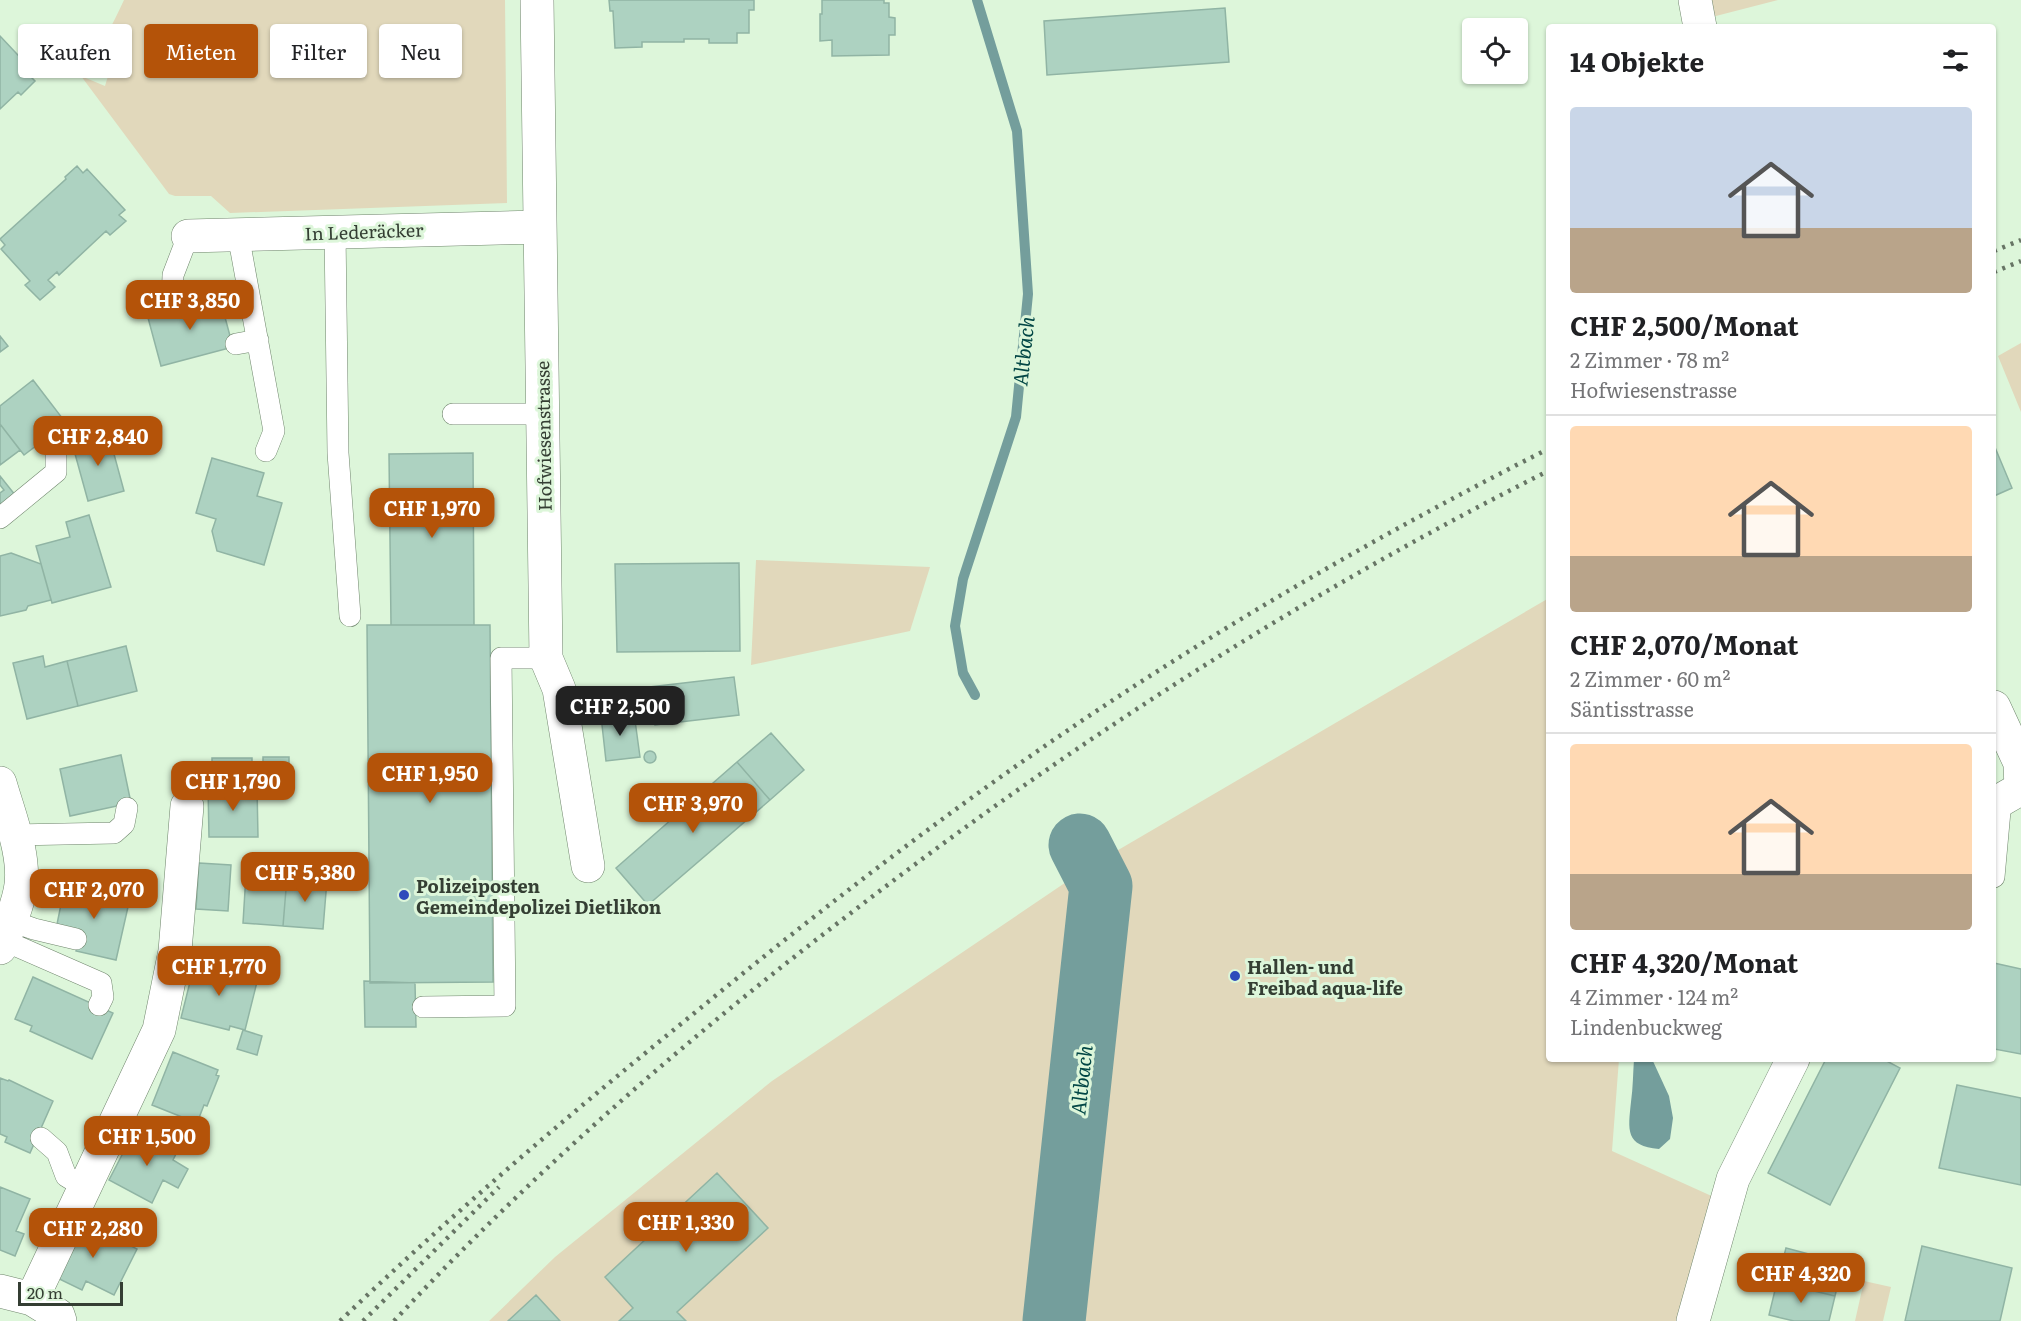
<!DOCTYPE html>
<html lang="de">
<head>
<meta charset="utf-8">
<style>
  :root { --surface:#fff; --page:#f2f2f2; --text:#202124; --muted:#757577; --line:#e0e0e0; --accent:#b45309 }
  body { margin:0; font-family:Literata,serif; background:var(--page); color:var(--text); height:100vh; display:flex; flex-direction:column; font-size:22px; white-space:nowrap }
  * { box-sizing:border-box; margin:0 }
  p { font-size:20px; color:var(--muted) }
  .icon { flex:none; width:33px; height:33px; fill:none; stroke:currentColor; stroke-width:2; stroke-linecap:round; stroke-linejoin:round }
  .map { position:relative; flex:1; overflow:hidden }
  .drawer { position:absolute; left:1546px; top:24px; width:450px; height:1038px; display:flex; flex-direction:column; background:var(--surface); border-radius:6px; box-shadow:0 2px 4px #0004 }
  .drawer>* { flex:none }
  .hud { position:absolute; left:18px; top:24px; width:570px; height:54px; display:flex; gap:12px }
  .controls { position:absolute; left:1462px; top:18px; display:grid; gap:12px }
  .controls a { display:grid; place-items:center; width:66px; height:66px; border-radius:6px; background:var(--surface); box-shadow:0 2px 4px #0004; font-size:30px }
  .scale { position:absolute; left:18px; bottom:15px; width:105px; box-sizing:border-box; padding-left:6px; border:3px solid #343e33; border-top:0; font-size:16px; line-height:21px; white-space:nowrap; color:#343e33; -webkit-text-stroke:4px #ddf6da; paint-order:stroke }
  .price { position:absolute; translate:-50% -51px; padding:0 14px; border-radius:12px; background:var(--accent); color:#fff; font-size:20px; line-height:39px; filter:drop-shadow(0 2px 3px #0008) }
  .price::after { content:''; position:absolute; left:50%; top:36px; width:18px; height:14px; margin-left:-9px; background:inherit; clip-path:polygon(0 0,100% 0,50% 100%) }
  .price.on { background:#222; color:#fff }
  ul { padding:0; list-style:none }
  li { display:grid; align-content:center; gap:12px; height:318px; padding:0 24px }
  li+li { border-top:2px solid var(--line) }
  li span { display:grid; place-items:center; height:186px; border-radius:6px; color:#555 }
  li>.icon { margin-inline-start:auto }
  span .icon { width:108px; height:108px; fill:#fffc; stroke-width:1 }
  li b { font-size:26px }
  h2 { display:flex; justify-content:space-between; align-items:center; height:72px; padding:0 24px; font-size:26px }
  .chip { padding:0 21px; border-radius:6px; background:var(--surface); box-shadow:0 2px 4px #0004; font-size:21px; line-height:54px }
  .chip.on { background:var(--accent); color:#fff }
  .map>svg:first-child { display:block }
</style>
</head>
<body>
<div class="map">
<svg width="2021" height="1321" viewBox="0 0 2021 1321">
  <rect width="100%" height="100%" fill="#ddf6da"/>
  <path fill="#e1d8bb" d="M124,0H505L507,203L230,213L211,196H175L169,194L81,76L105,86L108,76L81,68C101,48 112,26 124,0Z
    M1709,0H1778L1712,17Z
    M2021,343V412L1998,356Z
    M756,560L930,567L910,631L751,665Z
    M1549,598L1550,1059H1619L1612,1151L1716,1198L1683,1321H489L555,1257L772,1081L1084,870Z
    M1864,1281L1891,1287L1883,1321H1855Z"/>
  <path fill="#749e9c" d="M1634,1059H1652L1669,1096L1673,1118L1670,1139L1659,1149C1625,1146 1628,1130 1631,1102C1633,1088 1633,1073 1634,1059Z"/>
  <g fill="none" stroke-linecap="round" stroke-linejoin="round">
    <path stroke="#749e9c" stroke-width="10" d="M975,695L963,673L955,626L963,579L1016,417L1028,294L1017,131L977,0"/>
    <path stroke="#749e9c" stroke-width="63" d="M1054,1321L1101,886L1080,845"/>
  </g>
  <path fill="#add2c1" stroke="#90b4a4" stroke-width="1.5" d="M609,0H754V10H749V33H737V43H709V39H684V42H642V47L615,48L613,11H610Z
    M822,0H884V3H889V17L895,18V35H889V55L832,56V40L820,41V14H822Z
    M1225,8L1229,62L1047,75L1044,21Z
    M0,36L31,69L27,73L35,81L21,95L18,92L0,109Z
    M77,166L83,173L87,169L125,210L119,215L126,221L110,235L106,231L59,275L57,272L48,280L55,287L40,300L25,285L30,281L1,249L5,245L0,239L66,179L65,177Z
    M219,295L233,347L161,366L147,314Z
    M0,336L8,346L0,352Z
    M33,380L66,423L24,455L0,424V406Z
    M0,424L20,450L0,465Z
    M108,432L124,491L88,501L72,443Z
    M1994,445L2012,488L1994,496Z
    M473,453L474,625H391L389,454Z
    M212,458L264,473L257,496L282,503L264,565L217,551L212,531L216,519L196,513Z
    M0,476L16,496L0,508V493L4,490L0,485Z
    M89,515L111,587L52,603L36,546L70,537L66,522Z
    M11,553L41,564L51,600L28,606L26,610L0,616V556Z
    M739,563L740,651L617,652L615,564Z
    M367,625H490L493,982L370,983Z
    M126,646L137,691L78,706L67,661Z
    M43,656L45,667L67,661L78,706L27,719L13,663Z
    M734,677L739,715L655,725L650,687Z
    M634,713L640,757L606,761L601,716Z
    M771,733L804,770L770,800L737,762Z
    M644 757a6 6 0 1 1 12 0a6 6 0 1 1-12 0Z
    M121,755L131,803L70,816L60,769Z
    M263,757H289V773H263Z
    M212,758H252V776H254V786L212,787Z
    M737,762L770,800L648,905L616,868Z
    M208,787H257L258,837H209Z
    M199,863L231,865L228,911L196,909Z
    M246,874L287,877L283,926L243,923Z
    M287,877L327,880L323,929L283,926Z
    M65,885L118,893V896L130,898L116,960L76,951L79,934L56,929Z
    M195,962L258,978L245,1030L230,1026L229,1030L181,1018Z
    M1994,963L2021,969V1054L1994,1049Z
    M33,977L113,1013L92,1059L30,1031L32,1026L15,1019Z
    M364,981L415,983L416,1027H365Z
    M243,1030L262,1036L257,1055L237,1049Z
    M173,1052L218,1070L216,1075L219,1076L207,1106L204,1105L197,1123L152,1105Z
    M1826,1059H1883L1900,1068L1830,1205L1768,1173Z
    M0,1078L8,1081L9,1080L53,1101L30,1153L5,1142L7,1137L0,1134Z
    M1957,1085L2021,1098V1185L1939,1168Z
    M135,1130L177,1152L173,1160L188,1169L178,1188L163,1180L152,1203L109,1180Z
    M717,1173L768,1228L677,1312L686,1321H619L633,1308L605,1277Z
    M0,1187L30,1199L16,1231L24,1234L15,1256L0,1250Z
    M78,1218L137,1249L114,1295L86,1281L82,1290L51,1275Z
    M1922,1246L2012,1268L2000,1321H1905Z
    M1786,1248L1843,1263L1835,1296L1777,1282Z
    M1777,1282L1835,1296L1829,1321H1794L1769,1315Z
    M536,1295L560,1321H508Z"/>
  <g fill="none" stroke-linecap="round" stroke-linejoin="round">
    <defs>
      <path id="lane" d="M335,232L338,453L350,616
        M238,234L274,431L266,451
        M172,304L173,275L188,236
        M236,344L258,340
        M453,414H543
        M0,518L56,472V453
        M14,835L114,833L124,824L127,808
        M1994,877L2001,800
        M11,921L34,929L76,939
        M3,940L101,983L103,997L99,1005
        M423,1007L505,1006L501,658H546
        M41,1138L57,1152L66,1176L84,1187"/>
      <path id="street" d="M537,0L546,658L559,689L588,866
        M188,236L540,227
        M0,783C9,815 27,858 20,891C16,911 8,929 0,948
        M1994,804L2020,789
        M0,1291L32,1299L58,1315L60,1321
        M32,1299L159,1030L175,951L187,806
        M1693,1321L1733,1179L1793,1059"/>
      <path id="secondary" d="M1695,0L1700,27
        M1994,707L2020,763L2021,790"/>
    </defs>
    <use href="#lane" stroke="#6f856c" stroke-width="22"/>
    <use href="#street" stroke="#6f856c" stroke-width="34"/>
    <use href="#secondary" stroke="#6f856c" stroke-width="34"/>
    <use href="#lane" stroke="#fff" stroke-width="21"/>
    <use href="#street" stroke="#fff" stroke-width="33"/>
    <use href="#secondary" stroke="#fff" stroke-width="33"/>
    <path stroke="#677565" stroke-width="4.5" stroke-dasharray="3 6" stroke-linecap="butt" d="M1994,251L2021,240
      M1994,272L2021,261
      M340,1321C453,1213 571,1113 692,1015C793,932 895,852 1002,776C1175,653 1360,544 1550,448
      M363,1321L499,1187
      M394,1321C532,1173 686,1039 847,916C1067,746 1301,595 1550,470"/>
  </g>
  <g fill="#2e4bbb" stroke="#ddf6da" stroke-width="2">
    <circle cx="404" cy="895" r="6"/>
    <circle cx="1235" cy="976" r="6"/>
  </g>
  <g text-anchor="middle" dominant-baseline="central" stroke-width="6" stroke-linejoin="round" paint-order="stroke">
    <g font-size="18" fill="#343e33" stroke="#ddf6da">
      <text transform="translate(364 231) rotate(-2)">In Lederäcker</text>
      <text transform="translate(543 436) rotate(-91)">Hofwiesenstrasse</text>
    </g>
    <g font-size="18" font-weight="bold" fill="#343e33" stroke="#ddf6da" text-anchor="start">
      <text x="416" y="885">Polizeiposten<tspan x="416" dy="21">Gemeindepolizei Dietlikon</tspan></text>
      <text x="1247" y="966">Hallen- und<tspan x="1247" dy="21">Freibad aqua-life</tspan></text>
    </g>
    <g font-size="20" font-style="italic" fill="#024645" stroke="#ddf6da">
      <text transform="translate(1022 351) rotate(-84)">Altbach</text>
      <text transform="translate(1080 1080) rotate(-84)">Altbach</text>
    </g>
  </g>
</svg>
<div class="controls">
<a><svg class="icon" aria-label="locate" viewBox="0 0 24 24"><circle cx="12" cy="12" r="6"/><path d="M12 2v4M12 18v4M2 12h4M18 12h4"/></svg></a>
</div>
<div class="scale">20 m</div>
<b class="price" style="left:190px;top:331px">CHF 3,850</b>
<b class="price" style="left:98px;top:467px">CHF 2,840</b>
<b class="price" style="left:432px;top:539px">CHF 1,970</b>
<b class="price on" style="left:620px;top:737px">CHF 2,500</b>
<b class="price" style="left:430px;top:804px">CHF 1,950</b>
<b class="price" style="left:233px;top:812px">CHF 1,790</b>
<b class="price" style="left:693px;top:834px">CHF 3,970</b>
<b class="price" style="left:305px;top:903px">CHF 5,380</b>
<b class="price" style="left:94px;top:920px">CHF 2,070</b>
<b class="price" style="left:219px;top:997px">CHF 1,770</b>
<b class="price" style="left:147px;top:1167px">CHF 1,500</b>
<b class="price" style="left:686px;top:1253px">CHF 1,330</b>
<b class="price" style="left:93px;top:1259px">CHF 2,280</b>
<b class="price" style="left:1801px;top:1304px">CHF 4,320</b>
<div class="hud">
<a class="chip">Kaufen</a>
<a class="chip on">Mieten</a>
<a class="chip">Filter</a>
<a class="chip">Neu</a>
</div>
<section class="drawer">
<h2>14 Objekte<svg class="icon" aria-label="filters" viewBox="0 0 24 24"><path d="M4 7h16M4 17h16"/><circle cx="9" cy="7" r="2"/><circle cx="15" cy="17" r="2"/></svg></h2>
<ul>
<li><span style="background:linear-gradient(#c9d6e8 65%,#b9a48a 0)"><svg class="icon" aria-label="home" viewBox="0 0 24 24"><path d="M3 11l9-7 9 7M6 9v11h12V9"/></svg></span><div><b>CHF 2,500/Monat</b><p>2 Zimmer · 78 m²</p><p>Hofwiesenstrasse</p></div></li>
<li><span style="background:linear-gradient(#ffd9b3 70%,#b9a48a 0)"><svg class="icon" aria-label="home" viewBox="0 0 24 24"><path d="M3 11l9-7 9 7M6 9v11h12V9"/></svg></span><div><b>CHF 2,070/Monat</b><p>2 Zimmer · 60 m²</p><p>Säntisstrasse</p></div></li>
<li><span style="background:linear-gradient(#ffd9b3 70%,#b9a48a 0)"><svg class="icon" aria-label="home" viewBox="0 0 24 24"><path d="M3 11l9-7 9 7M6 9v11h12V9"/></svg></span><div><b>CHF 4,320/Monat</b><p>4 Zimmer · 124 m²</p><p>Lindenbuckweg</p></div></li>
</ul>
</section>
</div>
</body>
</html>
